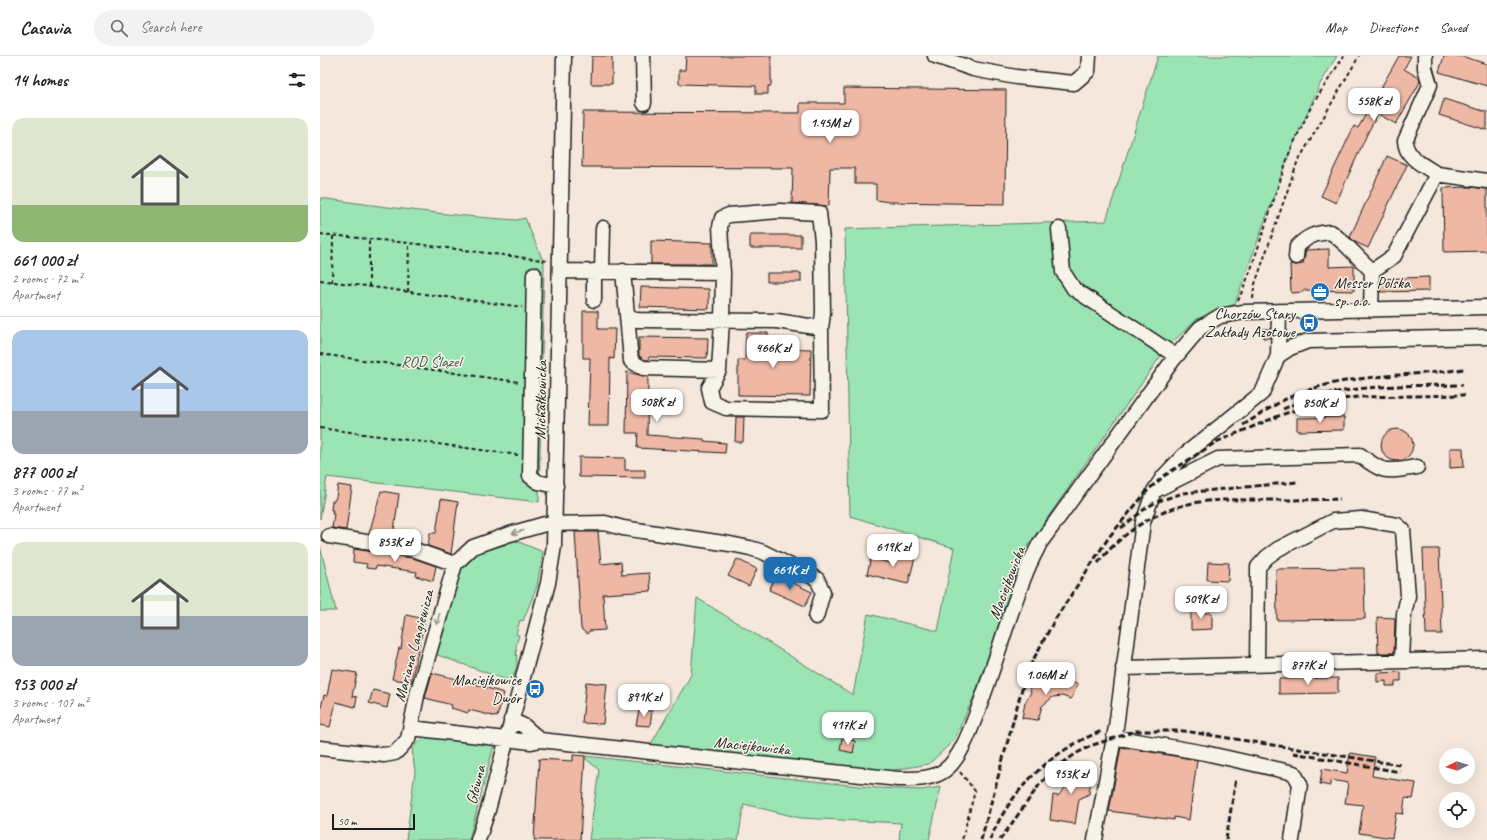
<!DOCTYPE html>
<html lang="en">
<head>
<meta charset="utf-8">
<style>
  :root { --surface:#fff; --page:#f2f2f2; --text:#202124; --muted:#757577; --line:#e0e0e0; --accent:#1f6fb2 }
  body { margin:0; font-family:Caveat,sans-serif; background:var(--page); color:var(--text); height:100vh; display:flex; flex-direction:column; font-size:15px; white-space:nowrap }
  * { box-sizing:border-box; margin:0 }
  p { font-size:13px; color:var(--muted) }
  .icon { flex:none; width:22px; height:22px; fill:none; stroke:currentColor; stroke-width:2; stroke-linecap:round; stroke-linejoin:round }
  .map { position:relative; flex:1; overflow:hidden }
  .panel { display:flex; flex-direction:column; background:var(--surface); width:320px }
  .panel>* { flex:none }
  .needle { width:26px; rotate:265deg }
  .controls { position:absolute; left:1119px; top:692px; display:grid; gap:8px }
  .controls a { display:grid; place-items:center; width:36px; height:36px; border-radius:50%; background:var(--surface); box-shadow:0 4px 16px #0002; font-size:20px }
  .scale { position:absolute; left:12px; bottom:10px; width:83px; box-sizing:border-box; padding-left:4px; border:2px solid #1c1c1c; border-top:0; font-size:11px; line-height:14px; white-space:nowrap; color:#1c1c1c; -webkit-text-stroke:3px #f7f3e8; paint-order:stroke }
  .price { position:absolute; translate:-50% -34px; padding:0 9px; border-radius:8px; background:#fff; color:#222; font-size:13px; line-height:26px; filter:drop-shadow(0 1px 2px #0008) }
  .price::after { content:''; position:absolute; left:50%; top:24px; width:12px; height:9px; margin-left:-6px; background:inherit; clip-path:polygon(0 0,100% 0,50% 100%) }
  .price.selected { background:var(--accent); color:#fff }
  ul { padding:0; list-style:none }
  li { display:grid; align-content:center; gap:8px; height:212px; padding:0 12px }
  li+li { border-top:1px solid var(--line) }
  li span { display:grid; place-items:center; height:124px; border-radius:12px; color:#555 }
  li>.icon { margin-inline-start:auto }
  span .icon { width:72px; height:72px; fill:#fffc; stroke-width:1 }
  li b { font-size:17px }
  h2 { display:flex; justify-content:space-between; align-items:center; height:48px; padding:0 12px; font-size:17px }
  header { display:flex; align-items:center; gap:24px; box-sizing:border-box; height:56px; padding:0 20px; background:var(--surface); border-bottom:1px solid var(--line) }
  header strong { font-size:19px }
  nav { display:flex; gap:22px; margin-inline-start:auto; font-size:14px }
  .search { width:280px; height:36px; background:var(--page); display:flex; align-items:center; gap:10px; box-sizing:border-box; padding:0 14px; border-radius:22px; color:var(--muted); font-size:15px }
  main { display:flex; flex:1; min-height:0 }
  .map>svg:first-child { display:block }
</style>
</head>
<body>
<header>
<strong>Casavia</strong>
<div class="search"><svg class="icon" aria-label="search" viewBox="0 0 24 24"><circle cx="10" cy="10" r="6"/><path d="M15 15l6 6"/></svg>Search here</div>
<nav><a>Map</a><a>Directions</a><a>Saved</a></nav>
</header>
<main>
<section class="panel">
<h2>14 homes<svg class="icon" aria-label="filters" viewBox="0 0 24 24"><path d="M4 7h16M4 17h16"/><circle cx="9" cy="7" r="2"/><circle cx="15" cy="17" r="2"/></svg></h2>
<ul>
<li><span style="background:linear-gradient(#dfe7d0 70%,#8fb573 0)"><svg class="icon" aria-label="home" viewBox="0 0 24 24"><path d="M3 11l9-7 9 7M6 9v11h12V9"/></svg></span><div><b>661 000 zł</b><p>2 rooms · 72 m²</p><p>Apartment</p></div></li>
<li><span style="background:linear-gradient(#a9c7e8 65%,#9aa5b1 0)"><svg class="icon" aria-label="home" viewBox="0 0 24 24"><path d="M3 11l9-7 9 7M6 9v11h12V9"/></svg></span><div><b>877 000 zł</b><p>3 rooms · 77 m²</p><p>Apartment</p></div></li>
<li><span style="background:linear-gradient(#dfe7d0 60%,#9aa5b1 0)"><svg class="icon" aria-label="home" viewBox="0 0 24 24"><path d="M3 11l9-7 9 7M6 9v11h12V9"/></svg></span><div><b>953 000 zł</b><p>3 rooms · 107 m²</p><p>Apartment</p></div></li>
</ul>
</section>
<div class="map">
<svg width="1167" height="784" viewBox="0 0 1167 784">
  <rect width="100%" height="100%" fill="#f5e7db"/>
  <filter id="ink" filterUnits="userSpaceOnUse"><feTurbulence type="fractalNoise" baseFrequency=".025" numOctaves="2"/><feDisplacementMap in="SourceGraphic" scale="8" xChannelSelector="R" yChannelSelector="G"/><feConvolveMatrix kernelMatrix="1 2 1 2 8 2 1 2 1" color-interpolation-filters="sRGB"/></filter>
  <g filter="url(#ink)">
    <path fill="#9be5b4" stroke="#5c8068" d="M838,0H1017L1000,28L967,103L915,248L877,263L847,291L703,497L655,638L634,684L609,708L563,716L327,695L371,619L377,542L533,639L548,558L618,575L634,492L530,460L525,173L786,165Z
      M0,142C66,151 131,160 197,164L205,162L224,207L219,446L7,421L0,463Z
      M192,483L223,496L217,530L203,565L200,564L196,578L199,579L196,589L197,609L192,626L112,597L139,514L159,495L185,489L184,486Z
      M0,490L16,555H0Z
      M108,681L174,689L149,784H86L95,716L92,693L98,686Z
      M265,700L557,732L601,734L621,731L609,784H579L581,767L480,762L424,748L418,784H269L279,714L265,702Z"/>
    <path fill="#efb8a5" stroke="#1c1c1c" d="M272,0H292V28H271Z
      M366,0H451V30H448V38H436V30L359,28V14H365Z
      M1079,0H1091L1084,13L1099,22L1100,26L1095,35L1076,68L1058,58L1048,76L1016,147L1001,140L1034,70L1038,72Z
      M1124,0H1141L1167,8V30L1119,16Z
      M524,32L686,34L685,148L569,146L556,144V128H535V112H510L509,150L472,147L473,112L262,111L263,56L480,57V47H524Z
      M1124,43L1167,56V74L1119,59Z
      M1067,100L1087,109L1048,192L1035,186L1030,181Z
      M1150,131L1167,133V195L1124,196L1123,132Z
      M430,179H481V192H430Z
      M331,185L392,187V208H331Z
      M1009,193V211L1034,210V235L983,234V236L971,237L970,208L976,209L983,208L986,194Z
      M447,217H481V226H447Z
      M1109,221V235L1060,236V223Z
      M321,231L389,233V253L320,251Z
      M263,255H278V273H295L294,303L290,302L289,370H268L270,302H263Z
      M943,273H950V282H943Z
      M426,277H448L449,292L491,293L490,340L418,339V304H425Z
      M319,281L388,282L387,302L329,301L328,304H325L319,300Z
      M307,316L328,321L327,379L384,383V385L406,387L405,397L317,392L318,377H306Z
      M416,361H424L423,386H415Z
      M1024,361V374L977,375V362Z
      M1061 389a16 16 0 1 1 32 0a16 16 0 1 1-32 0Z
      M1130,392H1143L1144,411L1130,412Z
      M259,401L305,402V414H325V422L259,421Z
      M18,429L32,431L26,474L12,472L14,458H12L13,454H11L12,445H14L16,441Z
      M61,435L79,438L73,482L49,478Z
      M121,443L138,446L131,498L108,490L110,477H116Z
      M255,476H278L281,508L301,506L302,519L329,517L331,535L283,538L285,574L269,575L267,578L261,573Z
      M34,493L93,502L116,510L113,525L96,520L97,516L56,510L55,513L46,512L47,508L33,506Z
      M1103,493H1119L1122,578H1106Z
      M587,496L596,498L588,528L547,518L551,502L570,507L573,498L586,501Z
      M417,503L437,513L429,530L408,520Z
      M888,506L909,507L908,525L887,524Z
      M1044,512L1045,563L957,564L956,513Z
      M456,519L492,536L485,550L449,534Z
      M871,553H882V557H892V573L871,574Z
      M86,559L105,563L91,626L72,623L79,592L81,593Z
      M1057,561L1075,562L1074,597H1058Z
      M12,613L37,617L32,640L37,641L35,651L16,646L10,671L0,669V656L4,639L7,640Z
      M1081,616V625H1075V630H1066V625L1057,626V617Z
      M112,617L137,623V621L158,626L157,629L184,637L177,661L149,654L148,657L131,652L132,649L105,642Z
      M1018,622V637L959,638V623Z
      M739,624L758,628L751,643L742,640L733,641L722,650L718,664L702,662L705,647L711,636L709,632L717,626L720,630L730,626Z
      M266,626L287,628L283,668L262,667Z
      M53,634L70,638L67,652L49,647Z
      M319,654L332,655L330,670L316,669Z
      M522,682L535,685L533,697L520,694Z
      M801,691L877,704L869,764L854,761V764L789,755Z
      M1030,697L1055,701L1052,720L1096,727L1093,743L1085,742L1083,758L1076,757L1072,782L1039,777L1043,749L1025,747L1028,727L1011,724L1010,730L1000,728L1002,713L1027,717Z
      M253,699L265,700L260,784H214L219,703L253,705Z
      M748,710L772,713L769,738L759,743L755,768L730,764L733,739L738,740L745,732Z"/>
    <g fill="none" stroke-linecap="round" stroke-linejoin="round">
      <defs>
        <path id="minor" d="M323,0L324,47
          M615,0L653,13L696,21L754,27L768,15L769,0
          M1105,0V12L1110,29L1085,85C1086,102 1103,109 1117,118
          M460,155L499,157L502,185L503,257L501,272L502,354L406,352L392,346L389,332L399,314L402,265L403,217L400,171L402,162L409,159Z
          M739,173L743,216L754,233L856,300
          M976,201L977,191C987,180 996,177 1011,176L1026,189L1052,215
          M240,215L403,217
          M282,215L283,172
          M303,215L307,259L317,264L457,265L501,272
          M214,218L210,420L218,426L236,430
          M274,244V215
          M1051,254L1052,215L1074,200L1117,118L1167,125
          M307,259L311,305L323,312L399,314
          M958,300L970,292L988,285L1167,281
          M834,435L898,403L1040,399C1065,419 1067,415 1097,411
          M9,480L95,494L135,508
          M937,609L938,511L947,501L958,493L1013,465L1041,463L1077,469L1083,474L1088,540L1084,558L1082,605
          M803,612L1167,603
          M191,664L204,670L220,684
          M91,672L211,686L220,684L578,723C593,723 612,724 625,714C641,702 651,672 658,654C675,610 687,563 705,519C709,508 715,497 720,487L853,304L880,272L900,260L924,256L1167,251
          M794,681L885,697L974,717L980,728L972,784
          M0,692L64,699L75,697L81,691L88,683L98,635L135,508L153,491L190,478L225,468L285,467L303,472L410,488L430,492L443,496L497,523L503,536L496,561
          M158,784L168,754L228,527L234,490L244,0
          M775,784L796,671L823,466L834,435L844,420L863,400L942,337L958,300L959,256"/>
      </defs>
      <use href="#minor" stroke="#1c1c1c" stroke-width="17"/>
      <path stroke="#1c1c1c" stroke-width="2" stroke-dasharray="4 3" stroke-linecap="butt" d="M0,178L89,187L229,205
        M0,224L202,251
        M12,226L13,179
        M49,231V183
        M88,236L89,187
        M933,243L934,231L977,107L1039,0
        M918,245L930,216L970,95L992,49L1024,0
        M0,298L199,326
        M0,372L198,399
        M640,716L655,735L642,784"/>
      <use href="#minor" stroke="#f7f3e8" stroke-width="14"/>
      <path stroke="#1c1c1c" stroke-width="3" stroke-dasharray="6 3" stroke-linecap="butt" d="M963,353C1019,327 1082,330 1143,329
        M923,369C940,359 957,346 975,339C1028,317 1088,321 1144,313
        M801,472L826,452L836,446L863,437L977,426
        M778,507C803,475 839,452 880,446C899,443 919,444 938,444C965,444 993,444 1020,443
        M973,697L1080,716
        M661,784L701,636L712,606L734,565L789,481L828,434L844,420L896,386L961,359L998,346L1038,341L1145,339
        M670,784C690,734 732,694 782,675
        M680,784L720,728L737,711L757,697L773,689L816,675H864L1080,709
        M906,784L916,722"/>
    </g>
    <defs><path id="oneway-shaft" d="M-6 0H5M1.5-3L5.5 0L1.5 3" fill="none" stroke-width="1.6" stroke-linecap="round" stroke-linejoin="round"/></defs>
    <g stroke="#94928c">
      <use href="#oneway-shaft" transform="translate(198 476) rotate(165)"/>
      <use href="#oneway-shaft" transform="translate(118 563) rotate(106)"/>
    </g>
  </g>
  <defs>
    <symbol id="office-disc" viewBox="-11 -11 22 22"><circle r="9.5" fill="#1f6fb2" stroke="#f7f3e8"/><path d="M-6-3h4V-5.5h4V-3h4V5H-6ZM-1-4.5V-3h2v-1.5ZM-6 0V1H6V0Z" fill="#fff"/></symbol>
    <symbol id="bus-disc" viewBox="-11 -11 22 22"><circle r="9.5" fill="#1f6fb2" stroke="#f7f3e8"/><path d="M-5-6H5V4H4V6H2V4H-2V6H-4V4H-5ZM-3.5-4V0h7V-4ZM-3.5 1.2v1.5H-2V1.2ZM2 1.2v1.5H3.5V1.2Z" fill="#fff"/></symbol>
  </defs>
  <g fill-rule="evenodd">
    <use href="#office-disc" x="989" y="225" width="22" height="22"/>
    <use href="#bus-disc" x="978" y="256" width="22" height="22"/>
    <use href="#bus-disc" x="204" y="622" width="22" height="22"/>
  </g>
  <g text-anchor="middle" dominant-baseline="central" stroke-width="3" stroke-linejoin="round" paint-order="stroke">
    <g font-size="16" fill="#1c1c1c" stroke="#f7f3e8" text-anchor="end">
      <text x="1014" y="227" text-anchor="start">Messer Polska<tspan x="1014" dy="18">sp. o.o.</tspan></text>
      <text x="975" y="258">Chorzów Stary<tspan x="975" dy="18">Zakłady Azotowe</tspan></text>
      <text x="201" y="624">Maciejkowice<tspan x="201" dy="18">Dwór</tspan></text>
    </g>
    <g font-size="16" fill="#42584a" stroke="#f7f3e8">
      <text x="111" y="306">ROD Ślązel</text>
    </g>
    <g font-size="16" fill="#1c1c1c" stroke="#f7f3e8">
      <text transform="translate(221 344) rotate(-89)">Michałkowicka</text>
      <text transform="translate(687 527) rotate(-69)">Maciejkowicka</text>
      <text transform="translate(94 590) rotate(-75)">Mariana Langiewicza</text>
      <text transform="translate(432 690) rotate(6)">Maciejkowicka</text>
      <text transform="translate(156 729) rotate(-76)">Główna</text>
    </g>
  </g>
</svg>
<div class="controls">
<a><svg class="needle" viewBox="-14 -14 28 28"><path d="M0-13l5 13h-10z" fill="#e53935"/><path d="M0 13l5-13h-10z" fill="#757577"/></svg></a>
<a><svg class="icon" aria-label="locate" viewBox="0 0 24 24"><circle cx="12" cy="12" r="6"/><path d="M12 2v4M12 18v4M2 12h4M18 12h4"/></svg></a>
</div>
<div class="scale">50 m</div>
<b class="price" style="left:1054px;top:66px">558K zł</b>
<b class="price" style="left:510px;top:88px">1.45M zł</b>
<b class="price" style="left:453px;top:313px">466K zł</b>
<b class="price" style="left:337px;top:367px">508K zł</b>
<b class="price" style="left:1000px;top:368px">850K zł</b>
<b class="price" style="left:75px;top:507px">853K zł</b>
<b class="price" style="left:573px;top:512px">619K zł</b>
<b class="price selected" style="left:470px;top:535px">661K zł</b>
<b class="price" style="left:881px;top:564px">509K zł</b>
<b class="price" style="left:988px;top:630px">877K zł</b>
<b class="price" style="left:726px;top:640px">1.06M zł</b>
<b class="price" style="left:324px;top:662px">891K zł</b>
<b class="price" style="left:528px;top:690px">417K zł</b>
<b class="price" style="left:751px;top:739px">953K zł</b>
</div>
</main>
</body>
</html>
